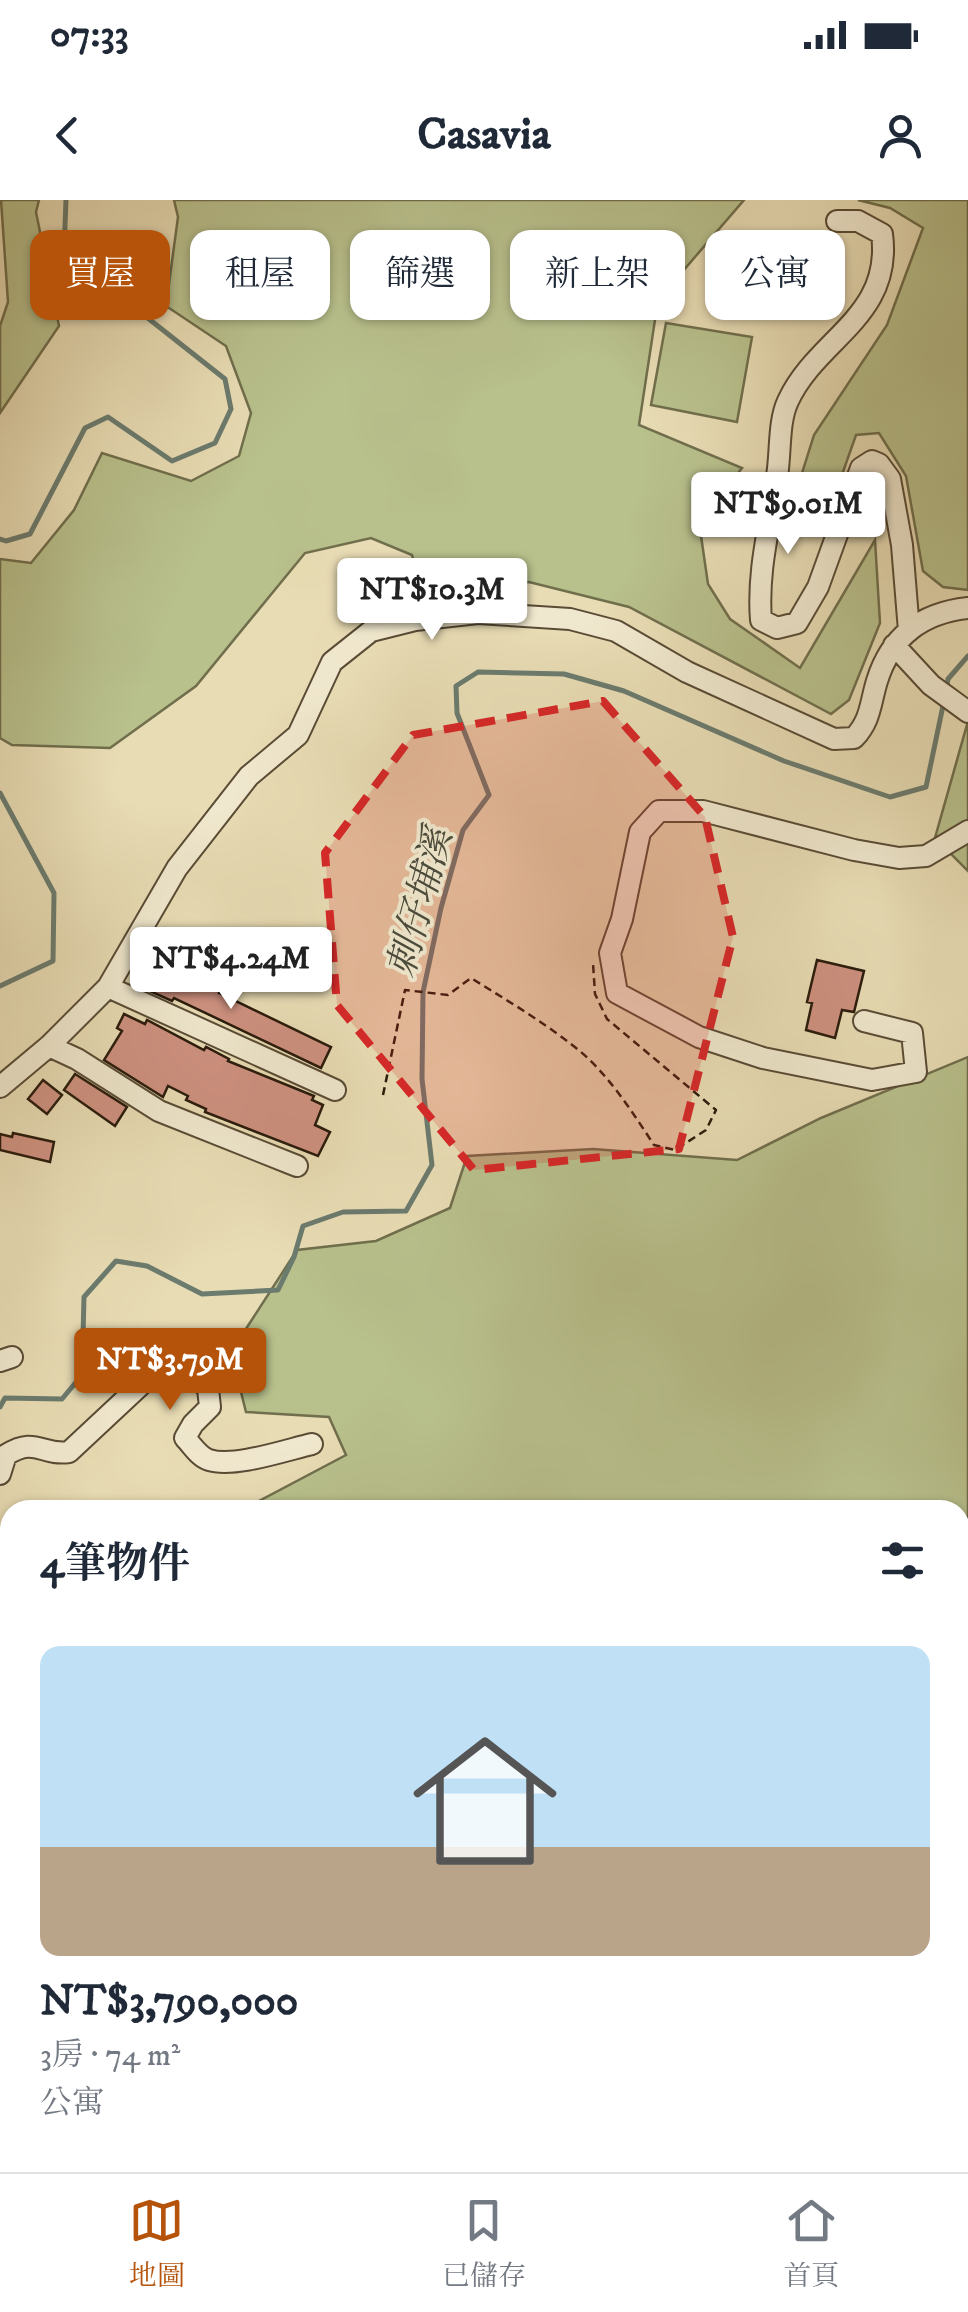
<!DOCTYPE html>
<html lang="zh-TW">
<head>
<meta charset="utf-8">
<style>
  :root { --surface:#fff; --page:#f2f2f3; --text:#1f2937; --muted:#747a83; --line:#e0e1e3; --accent:#b45309 }
  body { margin:0; font-family:"IM FELL DW Pica","Noto Serif TC",serif; background:var(--page); color:var(--text); height:100vh; display:flex; flex-direction:column; font-size:38px; white-space:nowrap }
  * { box-sizing:border-box; margin:0 }
  p { font-size:32px; color:var(--muted) }
  .icon { flex:none; width:55px; height:55px; fill:none; stroke:currentColor; stroke-width:2; stroke-linecap:round; stroke-linejoin:round }
  .map { position:relative; flex:1; overflow:hidden }
  .panel { position:absolute; left:0px; top:1300px; width:970px; height:672px; display:flex; flex-direction:column; background:var(--surface); border-radius:30px 30px 0 0; box-shadow:0 2px 8px #0004 }
  .panel>* { flex:none }
  .top-card { position:absolute; left:30px; top:30px; width:910px; height:90px; display:flex; gap:20px }
  .price { position:absolute; translate:-50% -85px; padding:0 22px; border-radius:10px; background:#fff; color:#222; font-size:32px; line-height:65px; filter:drop-shadow(0 2px 5px #0008) }
  .price::after { content:''; position:absolute; left:50%; top:60px; width:30px; height:22px; margin-left:-15px; background:inherit; clip-path:polygon(0 0,100% 0,50% 100%) }
  .price.current { background:var(--accent); color:#fff }
  ul { padding:0; list-style:none }
  li { display:grid; align-content:center; gap:20px; height:530px; padding:0 40px }
  li span { display:grid; place-items:center; height:310px; border-radius:20px; color:#555 }
  li>.icon { margin-inline-start:auto }
  span .icon { width:180px; height:180px; fill:#fffc; stroke-width:1 }
  li b { font-size:42px }
  h2 { display:flex; justify-content:space-between; align-items:center; height:120px; padding:0 40px; font-size:42px }
  .pill { padding:0 35px; border-radius:20px; background:var(--surface); box-shadow:0 2px 8px #0004; font-size:35px; line-height:90px }
  .pill.current { background:var(--accent); color:#fff }
  .status { display:flex; justify-content:space-between; align-items:center; height:70px; padding:0 50px; background:var(--surface); direction:ltr }
  .status svg { height:28px; fill:currentColor }
  header { display:flex; justify-content:space-between; align-items:center; height:130px; padding:0 40px; background:var(--surface); font-size:45px; font-weight:700 }
  .tab-bar { display:flex; justify-content:space-around; align-items:center; height:140px; border-top:2px solid var(--line); background:var(--surface); font-size:28px; color:var(--muted) }
  .tab-bar a { display:grid; justify-items:center; gap:5px }
  .tab-bar .current { color:var(--accent) }
  .map>svg:first-child { display:block }
</style>
</head>
<body>
<div class="status"><b>07:33</b><svg viewBox="0 0 49 12"><path d="M0 12V9h3v3zM5 12V6h3v6zM10 12V3h3v9zM15 12V0h3v12zM26 1h20v11H26zM47 4h2v5h-2z"/></svg></div>
<header><svg class="icon" aria-label="back" viewBox="0 0 24 24"><path d="M15 5l-7 7 7 7"/></svg>Casavia<svg class="icon" aria-label="person" viewBox="0 0 24 24"><circle cx="12" cy="8" r="4"/><path d="M4 21q1-7 8-7t8 7"/></svg></header>
<div class="map">
<svg width="968" height="1972" viewBox="0 0 968 1972">
  <rect width="100%" height="100%" fill="#e8dcb4"/>
  <filter id="stains"><feTurbulence type="fractalNoise" baseFrequency=".002" numOctaves="4"/><feColorMatrix values="0 0 0 0 .2 0 0 0 0 .09 0 0 0 0 .02 0 0 0 .5 -.17"/></filter>
  <radialGradient id="worn" r=".72"><stop offset=".6" stop-color="#630" stop-opacity="0"/><stop offset="1" stop-color="#630" stop-opacity=".3"/></radialGradient>
  <path fill="#b8c08c" stroke="#706e4c" stroke-width="2.5" d="M1,0H39L36,12L59,126L0,213V126L8,102Z
    M174,0H744L658,100L639,225L742,268L699,322L708,384L730,419L800,468L875,340L880,423L849,500L831,514L629,407L529,382L422,394L412,355L371,338L305,353L196,486L110,548L12,545L0,538V359L31,363L74,310L102,253L191,281L239,256L251,213L226,146L166,106L178,17Z
    M858,0H968V390L943,387L923,371L906,276L879,233L856,235L825,323L802,324L793,302L814,235L887,125L923,28L890,8Z
    M666,123L752,137L737,222L651,205Z
    M968,521V671L935,638Z
    M968,857V1602L960,1604V1310H242L346,1255L329,1217L246,1212L231,1152L297,1050L376,1041L450,1008L467,956L593,949L737,960L821,918Z
    M419,1962H752L772,1972H397Z"/>
  <g fill="none" stroke-linecap="round" stroke-linejoin="round">
    <path stroke="#6b7b6e" stroke-width="5" d="M0,339L6,341L30,334L85,228L108,217L172,261L215,243L231,209L225,179L64,52L66,0
      M946,490L948,479L968,456
      M0,593L54,693L53,761L0,786
      M0,1207L5,1198L62,1199L82,1175L84,1097L116,1061L147,1066L202,1094L278,1090L294,1057L303,1026L343,1012L406,1011L432,965L422,879L423,792L441,708L463,630L489,595L457,513L456,486L478,472L564,474L624,491L784,561L890,597L926,587L944,501"/>
  </g>
  <path fill="#ce9180" stroke="#291b0b" stroke-width="2.5" d="M817,760L864,771L854,812L842,810L835,838L806,830L812,803L807,802Z
    M145,761L188,781L192,774L221,789L219,793L331,847L321,868L174,798L172,801L134,784Z
    M124,814L145,824L147,820L204,850L206,847L229,859L228,861L314,896L312,900L323,905L315,925L330,932L318,956L205,912L206,909L186,900L188,896L168,886L163,897L104,860L122,831L117,828Z
    M75,874L127,907L115,926L64,890Z
    M43,880L62,895L47,914L28,899Z
    M13,933L54,942L50,962L0,950V934L12,937Z"/>
  <g fill="none" stroke-linecap="round" stroke-linejoin="round">
    <defs>
      <path id="minor" d="M837,21H858L882,34C893,117 817,138 788,201C778,222 781,253 777,276C770,325 757,371 761,420L777,428L797,423L818,387L861,268L872,261L879,264L890,279L902,345L909,431
        M894,445L931,485L968,512
        M108,787L335,890
        M864,821L912,833L916,872L872,880L763,858L699,837L617,793L610,753L622,719L640,632L659,611H703L854,650L899,658L926,656L968,631
        M49,846L77,859L159,911L297,966
        M0,887L49,846L108,787L177,668L249,576L298,535L332,462L371,431L415,420L478,413L570,419L616,431L687,472L834,539L854,538C871,520 870,504 877,481C891,436 922,413 968,408
        M0,1161L12,1157
        M0,1274L6,1255C36,1236 41,1256 69,1252L145,1181L195,1175L208,1189L210,1207L193,1224L185,1238C192,1245 199,1257 209,1260C234,1268 286,1250 312,1244
        M0,1622L10,1616
        M960,1750L968,1742
        M960,1925L968,1938"/>
    </defs>
    <use href="#minor" stroke="#594b35" stroke-width="24"/>
    <path stroke="#291b0b" stroke-width="2.5" stroke-dasharray="8 5" stroke-linecap="butt" d="M383,895L405,790L448,795L471,778C508,801 547,824 581,852C610,877 633,913 654,945L675,950L706,930L716,910L607,819L595,794L593,763"/>
    <use href="#minor" stroke="#f0e8ce" stroke-width="20"/>
  </g>
  <path fill="#d62828" fill-opacity="0.2" stroke="#d62828" stroke-width="8" stroke-dasharray="20 12" stroke-linejoin="round" d="M603,501L705,617L733,737L679,949L474,970L337,805L325,653L413,535Z"/>
  <g text-anchor="middle" dominant-baseline="central" stroke-width="8" stroke-linejoin="round" paint-order="stroke">
    <g font-size="38" font-style="italic" fill="#4a4b3d" stroke="#f0e8ce">
      <text transform="translate(421 703) rotate(-75)">刺仔埔溪</text>
    </g>
  </g>
  <rect width="100%" height="100%" filter="url(#stains)"/>
  <rect width="100%" height="100%" fill="url(#worn)"/>
</svg>
<b class="price" style="left:788px;top:357px">NT$9.01M</b>
<b class="price" style="left:432px;top:443px">NT$10.3M</b>
<b class="price" style="left:231px;top:812px">NT$4.24M</b>
<b class="price current" style="left:170px;top:1213px">NT$3.79M</b>
<div class="top-card">
<a class="pill current">買屋</a>
<a class="pill">租屋</a>
<a class="pill">篩選</a>
<a class="pill">新上架</a>
<a class="pill">公寓</a>
</div>
<section class="panel">
<h2>4筆物件<svg class="icon" aria-label="filters" viewBox="0 0 24 24"><path d="M4 7h16M4 17h16"/><circle cx="9" cy="7" r="2"/><circle cx="15" cy="17" r="2"/></svg></h2>
<ul>
<li><span style="background:linear-gradient(#bfe0f5 65%,#b9a48a 0)"><svg class="icon" aria-label="home" viewBox="0 0 24 24"><path d="M3 11l9-7 9 7M6 9v11h12V9"/></svg></span><div><b>NT$3,790,000</b><p>3房 · 74 m²</p><p>公寓</p></div></li>
</ul>
</section>
</div>
<nav class="tab-bar">
<a class="current"><svg class="icon" aria-label="map" viewBox="0 0 24 24"><path d="M3 6l6-2 6 2 6-2v14l-6 2-6-2-6 2zM9 4v14M15 6v14"/></svg>地圖</a>
<a><svg class="icon" aria-label="saved" viewBox="0 0 24 24"><path d="M7 4h10v16l-5-4-5 4z"/></svg>已儲存</a>
<a><svg class="icon" aria-label="home" viewBox="0 0 24 24"><path d="M3 11l9-7 9 7M6 9v11h12V9"/></svg>首頁</a>
</nav>
</body>
</html>
